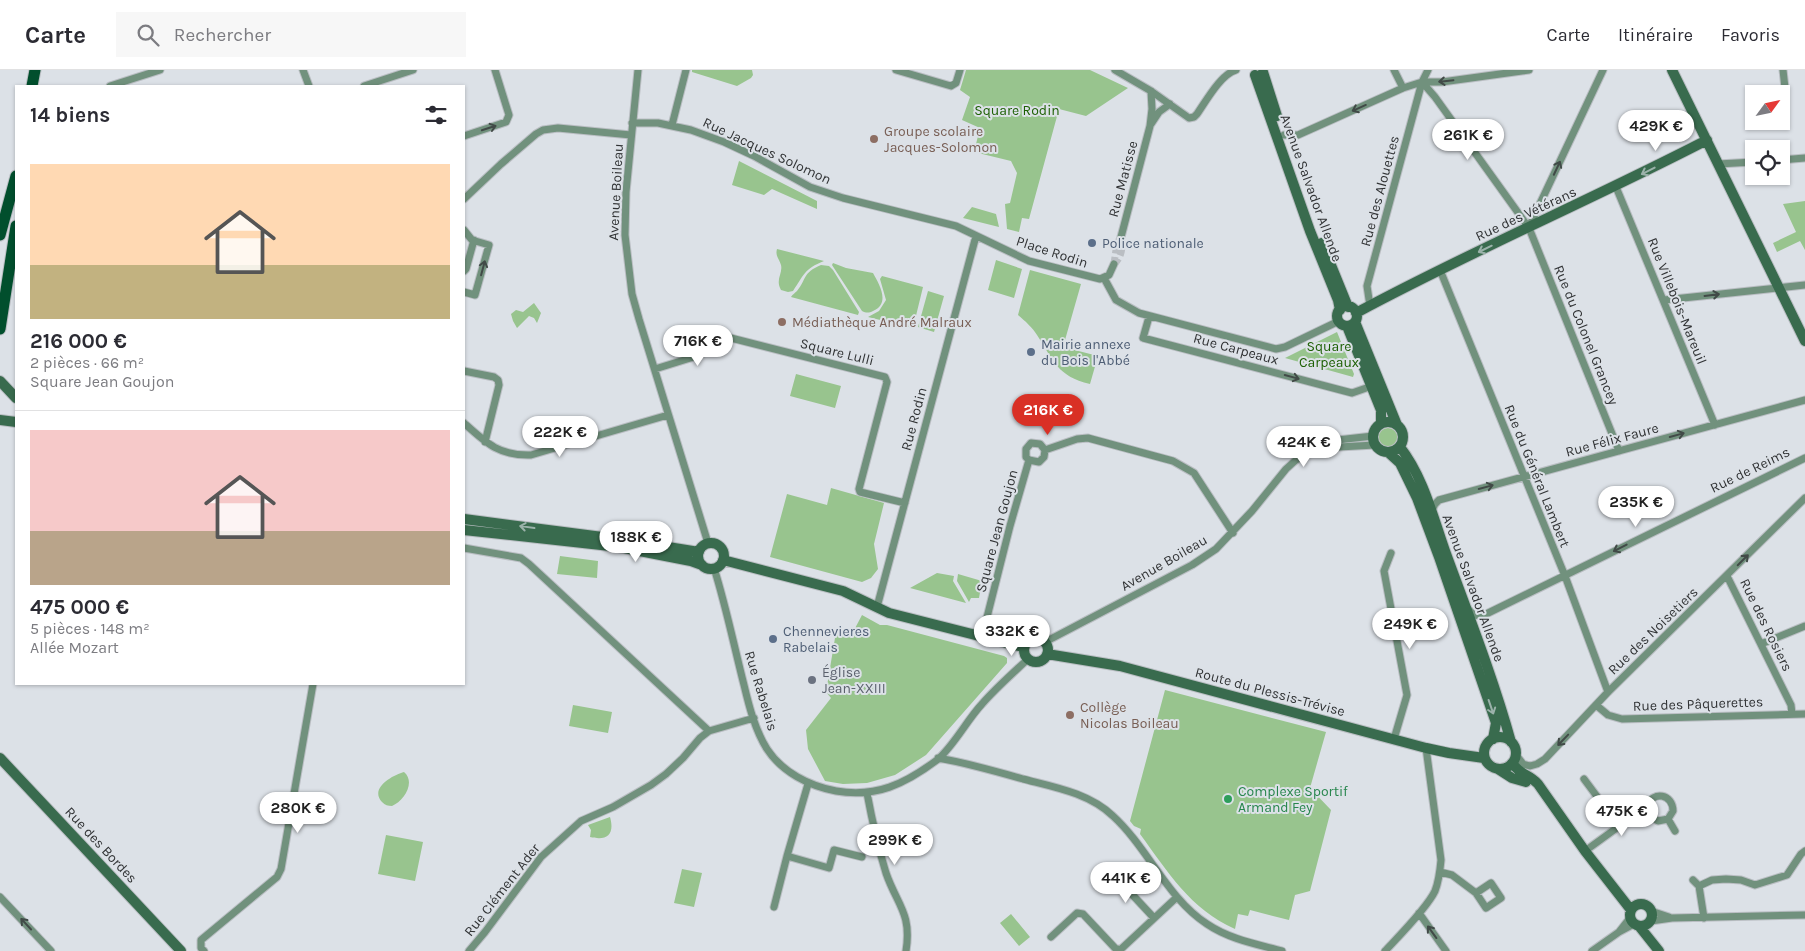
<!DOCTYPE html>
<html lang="fr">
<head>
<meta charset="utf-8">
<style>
  :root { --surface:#fff; --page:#f7f7f7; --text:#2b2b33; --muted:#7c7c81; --line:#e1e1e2; --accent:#d93025 }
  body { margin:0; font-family:Karla,sans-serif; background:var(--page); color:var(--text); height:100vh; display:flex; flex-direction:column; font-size:19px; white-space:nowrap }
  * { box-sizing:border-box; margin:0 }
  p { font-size:16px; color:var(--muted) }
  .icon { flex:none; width:28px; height:28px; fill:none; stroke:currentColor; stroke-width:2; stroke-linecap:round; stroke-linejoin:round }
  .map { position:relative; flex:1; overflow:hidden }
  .sheet { position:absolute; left:15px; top:15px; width:450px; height:600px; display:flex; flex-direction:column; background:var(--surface); border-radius:0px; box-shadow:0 1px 4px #0004 }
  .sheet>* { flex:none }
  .needle { width:32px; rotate:57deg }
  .controls { position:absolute; left:1745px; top:15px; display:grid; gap:10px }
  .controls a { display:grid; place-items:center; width:45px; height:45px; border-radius:0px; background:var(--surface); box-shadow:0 1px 4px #0004; font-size:25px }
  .price { position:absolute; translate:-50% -42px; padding:0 11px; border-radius:18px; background:#fff; color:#222; font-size:16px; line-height:32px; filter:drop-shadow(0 1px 2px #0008) }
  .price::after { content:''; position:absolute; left:50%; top:30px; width:15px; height:11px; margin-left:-8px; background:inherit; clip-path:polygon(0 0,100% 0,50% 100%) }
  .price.selected { background:var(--accent); color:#fff }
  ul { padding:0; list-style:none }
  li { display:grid; align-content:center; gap:10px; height:265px; padding:0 15px }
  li+li { border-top:1px solid var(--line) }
  li span { display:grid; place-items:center; height:155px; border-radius:0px; color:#555 }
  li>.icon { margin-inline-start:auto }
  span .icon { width:90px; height:90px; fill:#fffc; stroke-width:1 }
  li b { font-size:21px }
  h2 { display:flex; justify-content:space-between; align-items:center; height:60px; padding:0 15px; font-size:21px }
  header { display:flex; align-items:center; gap:30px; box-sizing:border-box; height:70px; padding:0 25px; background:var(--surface); border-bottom:1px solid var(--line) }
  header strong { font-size:24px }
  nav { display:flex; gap:28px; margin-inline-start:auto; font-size:18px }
  .search { width:350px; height:45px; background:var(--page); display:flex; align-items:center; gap:12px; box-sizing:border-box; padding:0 18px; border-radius:0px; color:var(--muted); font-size:19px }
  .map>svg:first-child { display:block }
</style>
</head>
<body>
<header>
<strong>Carte</strong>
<div class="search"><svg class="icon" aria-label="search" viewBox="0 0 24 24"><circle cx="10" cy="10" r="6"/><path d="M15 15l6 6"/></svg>Rechercher</div>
<nav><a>Carte</a><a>Itinéraire</a><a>Favoris</a></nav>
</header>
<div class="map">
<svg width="1805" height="881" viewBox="0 0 1805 881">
  <rect width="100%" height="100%" fill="#dce1e7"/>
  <path fill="#98c48e" d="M692,0H752L753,5L751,8L737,16L692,2Z
    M966,0H1090L1128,18L1086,46L1059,39L1029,149L1022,148L1019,162L1007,159L1005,134L1010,133L1017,103L1011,91L974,82L980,58L962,50L970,27L960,20Z
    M739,91L817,131V139L772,119L764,125L732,115Z
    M1805,131V180L1800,171L1777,182L1773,173L1796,162L1783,134Z
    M972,137L996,144L999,157L963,148Z
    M777,179L824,191C804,199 804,205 793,221L788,222L781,220C775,209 783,204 781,195C779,188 775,186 777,179Z
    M996,190L1022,199L1014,228L988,220Z
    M833,193L846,198L873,203C879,214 891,233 873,241C869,243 866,243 862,241L832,195Z
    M821,195L829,196L833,200L859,242L858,245L791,227C793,224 795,223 797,221C807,209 802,203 821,195Z
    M1030,200L1081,214L1063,277L1098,286L1090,314C1057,306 1054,291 1037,265C1033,258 1025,251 1018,245Z
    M882,206L923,217L913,258L868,247L879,241L886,230L880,209Z
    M928,221L944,226L934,262L918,257Z
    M534,233L541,243L537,253L534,248L529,246L517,258L513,251L511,244L516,240L523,242Z
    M1337,262L1354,304L1353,307L1285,288Z
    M796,304L841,316L835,338L790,326Z
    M1378 368a10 10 0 1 1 20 0a10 10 0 1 1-20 0Z
    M831,418L884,433L874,474L878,499L871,508L862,512L770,487L787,424L827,435Z
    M560,486L598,491L597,508L557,504Z
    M937,503L954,506L953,511L966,533L910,518Z
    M958,504L982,511L979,528H971L969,532L957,511Z
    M862,545L880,555H887L1004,586L1007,588V593L926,685L895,705L867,713L843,714L825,711L808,679L806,660L831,628L826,622L836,562L846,565L852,564Z
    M1165,620L1326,662L1310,718L1331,740L1310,821L1295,825L1289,850L1250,840L1248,846L1238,844L1235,859C1190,839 1168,802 1140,764L1141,759L1134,756L1130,751Z
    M573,635L612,642L608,663L569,656Z
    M404,702C416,712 404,731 392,736C388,736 385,735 382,732C369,718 393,705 404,702Z
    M610,747C615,765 607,771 590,767L591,760L588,755Z
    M386,765L423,772L415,811L378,804Z
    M682,799L702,803L694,837L674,833Z
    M1011,844L1030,867L1019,876L1000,853Z"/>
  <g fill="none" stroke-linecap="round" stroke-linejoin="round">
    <path stroke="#babec3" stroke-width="7" stroke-dasharray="7 3.5" stroke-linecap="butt" d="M1114,194C1122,187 1123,177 1121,167
      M1114,194L1117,173L1121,167"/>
    <defs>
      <path id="street" d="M303,0L309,16
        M638,0L626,122L625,165L632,224L639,249L708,473
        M896,0L951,16L956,13L960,0
        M1115,0L1151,21L1189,48L1194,47L1197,44C1206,31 1221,4 1236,0
        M1394,0L1403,18
        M1783,0L1785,18
        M1422,12L1435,27L1529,158L1619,381
        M1422,12H1442L1529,0
        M110,16L160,0
        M364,16L413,0
        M632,53H658L691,60L724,72L754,86L810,117L843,128L956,156L1029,191L1100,209L1109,205L1114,194
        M1151,54L1159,42L1170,34
        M672,55L686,0
        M1284,65H1298L1403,18L1422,12L1428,0
        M464,66L506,52L509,45L495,0
        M1781,90L1805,88
        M1718,94L1754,92
        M1616,117L1715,355
        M464,129L501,94L536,64L543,60L558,58L631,65
        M1529,157L1603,0
        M464,160L472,170L489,175L475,225L464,222
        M1121,167L1150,56L1152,39L1151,21
        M1440,200L1565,506L1608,622
        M464,201L466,199L474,170
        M1104,208L1116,230L1139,243L1276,279L1285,277L1339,251
        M1664,230L1805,215
        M1370,236L1367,216L1422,12
        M1149,247L1143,268L1352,323L1372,316
        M655,299L697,286L731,268L885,307L887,312L859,419L860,422L905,433
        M464,301L494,307L498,310L499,315L485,372
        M464,353C486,373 499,386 531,385L668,345
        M1326,376L1339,377L1375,375
        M1045,380L1077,369L1088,368L1173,391L1194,403L1233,463
        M1431,442L1435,434L1439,430L1805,330
        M464,478L521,488L529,494L709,661
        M1391,483L1384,501L1407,625L1394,669
        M714,498C726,536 734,576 744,615C749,636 755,660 767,679C782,702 809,716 836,721C876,728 905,714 937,690C953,677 967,650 982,634C996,618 1012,604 1028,589
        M1727,506L1791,635L1792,644
        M877,537L976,166
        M1468,539L1474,545L1482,546L1805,388
        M982,567L1010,456L1029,390L1026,387V379L1031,373L1040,374L1045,380L1044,387L1039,392L1029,390
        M1045,572L1192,495L1216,479L1252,441L1286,399L1296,390L1308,383L1337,370L1373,366
        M1761,574L1805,556
        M1596,635L1608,645L1622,649L1805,644
        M1516,685L1523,694L1530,696L1537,694L1545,689L1608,622L1805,428
        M938,688C967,693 995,701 1023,709C1054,717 1089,723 1113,746C1148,778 1167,828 1207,854C1229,869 1256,874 1282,881
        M1584,709L1619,756
        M867,723C872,750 878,777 886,803C897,835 912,843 906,881
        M1668,749L1675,761
        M1585,781L1647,736C1653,720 1673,724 1673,741L1668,749L1658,751L1649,746L1647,736
        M787,786L808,714
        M1440,802L1452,805L1476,823
        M1114,805L1154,848
        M1693,810L1699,816
        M1491,813L1501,828L1486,838L1476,823Z
        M0,827L51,881
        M774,837L787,786L829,798L834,780L862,787
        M1651,841L1669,847
        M1419,843L1446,881
        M1630,848L1619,862L1634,854
        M1704,848L1699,816L1712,810L1726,809L1741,810L1755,815L1787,805L1801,784L1805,781
        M1651,851L1672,848L1805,845
        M1051,867L1077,843L1083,844L1115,878L1120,880L1177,827
        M204,881L201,878V870L277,807L281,799L313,614
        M469,881L485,862L541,787L581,751L613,737L651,715L666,704L683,688L700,668L709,661L754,648
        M1385,881C1399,866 1427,838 1435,821C1439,811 1440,801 1441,790L1426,678
        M1592,881L1619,862"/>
      <path id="secondary" d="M1672,0L1805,271
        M1263,2L1277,46
        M1255,5L1310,161L1338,230L1340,240
        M1322,173L1348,237
        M1337 246a10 10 0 1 1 20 0a10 10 0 1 1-20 0Z
        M1356,243C1471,181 1591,130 1707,70
        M1355,252L1397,355
        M1347,256L1381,340V353
        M0,311L16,328
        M0,350L16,352
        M1373 367a15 15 0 1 1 30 0a15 15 0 1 1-30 0Z
        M1400,377C1423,406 1433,447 1445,481C1468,544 1493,607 1511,672
        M1389,383L1400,393L1417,428L1439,487L1496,653L1493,669
        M464,449L618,469L699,482
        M464,460L619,477L691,491L702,495
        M698 486a13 13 0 1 1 26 0a13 13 0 1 1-26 0Z
        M723,490L843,521L889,543L1023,577
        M1024 580a12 12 0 1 1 24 0a12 12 0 1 1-24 0Z
        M1047,584L1120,596L1426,678L1449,683L1484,688
        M1484 683a16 16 0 1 1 32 0a16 16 0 1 1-32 0Z
        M0,688L181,881
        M1512,693C1521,706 1528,703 1538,714L1585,781L1631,840
        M1498,699L1512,708L1526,712
        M1630 845a11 11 0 1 1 22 0a11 11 0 1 1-22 0Z
        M1639,856L1659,881"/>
      <path id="primary" d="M32,16L35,0
        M0,165L16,106
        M0,259L16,156"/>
    </defs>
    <use href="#street" stroke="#babec3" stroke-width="9"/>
    <use href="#secondary" stroke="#babec3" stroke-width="12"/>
    <use href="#primary" stroke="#babec3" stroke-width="13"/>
    <use href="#street" stroke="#71917d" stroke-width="7"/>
    <use href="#secondary" stroke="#396b4e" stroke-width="10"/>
    <use href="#primary" stroke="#014f2d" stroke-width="11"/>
  </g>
  <defs><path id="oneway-shaft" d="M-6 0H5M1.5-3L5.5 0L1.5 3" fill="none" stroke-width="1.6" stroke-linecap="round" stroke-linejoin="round" transform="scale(1.25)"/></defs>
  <g stroke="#414a47">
    <use href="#oneway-shaft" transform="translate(1446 11) rotate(174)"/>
    <use href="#oneway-shaft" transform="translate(1359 38) rotate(156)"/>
    <use href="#oneway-shaft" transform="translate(489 58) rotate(-18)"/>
    <use href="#oneway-shaft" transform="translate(1557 98) rotate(-65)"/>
    <use href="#oneway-shaft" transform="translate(483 198) rotate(-75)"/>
    <use href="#oneway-shaft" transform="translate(1712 225) rotate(-7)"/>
    <use href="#oneway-shaft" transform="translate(1292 307) rotate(15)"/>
    <use href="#oneway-shaft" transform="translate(1677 365) rotate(-15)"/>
    <use href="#oneway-shaft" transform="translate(1486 417) rotate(-15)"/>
    <use href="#oneway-shaft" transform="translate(1620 478) rotate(153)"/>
    <use href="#oneway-shaft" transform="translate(1743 490) rotate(-45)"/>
    <use href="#oneway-shaft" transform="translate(1563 670) rotate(134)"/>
    <use href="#oneway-shaft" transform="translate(26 854) rotate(-133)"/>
    <use href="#oneway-shaft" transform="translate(1432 862) rotate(-126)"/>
  </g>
  <g stroke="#9bb2aa">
    <use href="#oneway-shaft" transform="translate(1648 101) rotate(153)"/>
    <use href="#oneway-shaft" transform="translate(1485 179) rotate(154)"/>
    <use href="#oneway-shaft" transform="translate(527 457) rotate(-172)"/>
    <use href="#oneway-shaft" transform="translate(1491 637) rotate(71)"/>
  </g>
  <g fill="#8d6e63" stroke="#dce1e7" stroke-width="2">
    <circle cx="874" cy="69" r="5"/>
    <circle cx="782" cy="252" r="5"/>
    <circle cx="1070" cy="645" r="5"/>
  </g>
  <g fill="#5c6f8a" stroke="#dce1e7" stroke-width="2">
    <circle cx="1092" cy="173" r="5"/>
    <circle cx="1031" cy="282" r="5"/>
    <circle cx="773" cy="569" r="5"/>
  </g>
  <circle fill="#6b7280" stroke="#dce1e7" stroke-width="2" cx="812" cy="610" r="5"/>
  <circle fill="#2e9e5b" stroke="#dce1e7" stroke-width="2" cx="1228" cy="729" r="5"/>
  <g text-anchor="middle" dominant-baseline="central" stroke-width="4" stroke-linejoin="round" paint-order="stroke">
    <g font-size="14" fill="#1d6004" stroke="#dce1e7">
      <text x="1017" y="40">Square Rodin</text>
      <text x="1329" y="276">Square<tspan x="1329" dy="16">Carpeaux</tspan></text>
    </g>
    <g font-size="14" fill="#785e54" stroke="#dce1e7" text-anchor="start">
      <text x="884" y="61">Groupe scolaire<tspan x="884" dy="16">Jacques-Solomon</tspan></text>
      <text x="792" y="252">Médiathèque André Malraux</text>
      <text x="1080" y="637">Collège<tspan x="1080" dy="16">Nicolas Boileau</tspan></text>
    </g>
    <g font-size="14" fill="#313335" stroke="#dce1e7">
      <text transform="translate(767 81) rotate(25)">Rue Jacques Solomon</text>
      <text transform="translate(1123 109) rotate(-75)">Rue Matisse</text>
      <text transform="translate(1311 118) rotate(70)">Avenue Salvador Allende</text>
      <text transform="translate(1380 121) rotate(-75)">Rue des Alouettes</text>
      <text transform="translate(616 122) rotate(-87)">Avenue Boileau</text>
      <text transform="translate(1526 144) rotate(-25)">Rue des Vétérans</text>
      <text transform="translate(1052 182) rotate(18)">Place Rodin</text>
      <text transform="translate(1677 231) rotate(68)">Rue Villebois-Mareuil</text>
      <text transform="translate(1586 265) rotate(68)">Rue du Colonel Grancey</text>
      <text transform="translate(1236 279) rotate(15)">Rue Carpeaux</text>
      <text transform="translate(837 282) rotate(14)">Square Lulli</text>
      <text transform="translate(914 349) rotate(-75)">Rue Rodin</text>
      <text transform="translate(1612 370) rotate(-15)">Rue Félix Faure</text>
      <text transform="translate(1750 400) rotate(-26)">Rue de Reims</text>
      <text transform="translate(1537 406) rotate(68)">Rue du Général Lambert</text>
      <text transform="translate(997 461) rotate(-75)">Square Jean Goujon</text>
      <text transform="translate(1164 493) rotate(-30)">Avenue Boileau</text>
      <text transform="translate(1473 518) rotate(70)">Avenue Salvador Allende</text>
      <text transform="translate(1766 555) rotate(64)">Rue des Rosiers</text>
      <text transform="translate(1653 561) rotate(-44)">Rue des Noisetiers</text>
      <text transform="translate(761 621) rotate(73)">Rue Rabelais</text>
      <text transform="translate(1270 622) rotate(15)">Route du Plessis-Trévise</text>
      <text transform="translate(1698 634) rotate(-2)">Rue des Pâquerettes</text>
      <text transform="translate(101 775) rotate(47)">Rue des Bordes</text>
      <text transform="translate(502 820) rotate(-52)">Rue Clément Ader</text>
    </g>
    <g font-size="14" fill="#4e5e75" stroke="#dce1e7" text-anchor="start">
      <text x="1102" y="173">Police nationale</text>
      <text x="1041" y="274">Mairie annexe<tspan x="1041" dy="16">du Bois l'Abbé</tspan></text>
      <text x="783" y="561">Chennevieres<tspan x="783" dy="16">Rabelais</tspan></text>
    </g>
    <g font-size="14" fill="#5b616d" stroke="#dce1e7" text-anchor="start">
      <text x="822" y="602">Église<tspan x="822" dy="16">Jean-XXIII</tspan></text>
    </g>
    <g font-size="14" fill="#27864d" stroke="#dce1e7" text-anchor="start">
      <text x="1238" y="721">Complexe Sportif<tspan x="1238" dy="16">Armand Fey</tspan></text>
    </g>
  </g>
</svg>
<div class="controls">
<a><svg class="needle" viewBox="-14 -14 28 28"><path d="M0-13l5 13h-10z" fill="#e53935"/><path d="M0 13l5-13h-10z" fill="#7c7c81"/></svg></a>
<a><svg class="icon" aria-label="locate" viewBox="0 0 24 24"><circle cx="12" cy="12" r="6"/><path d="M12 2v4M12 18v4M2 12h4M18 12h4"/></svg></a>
</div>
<b class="price" style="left:1656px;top:82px">429K €</b>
<b class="price" style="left:1468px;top:91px">261K €</b>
<b class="price" style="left:698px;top:297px">716K €</b>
<b class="price selected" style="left:1048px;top:366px">216K €</b>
<b class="price" style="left:560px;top:388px">222K €</b>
<b class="price" style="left:1304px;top:398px">424K €</b>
<b class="price" style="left:1636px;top:458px">235K €</b>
<b class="price" style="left:636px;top:493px">188K €</b>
<b class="price" style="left:1410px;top:580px">249K €</b>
<b class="price" style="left:1012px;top:587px">332K €</b>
<b class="price" style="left:298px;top:764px">280K €</b>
<b class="price" style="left:1622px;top:767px">475K €</b>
<b class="price" style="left:895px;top:796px">299K €</b>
<b class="price" style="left:1126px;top:834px">441K €</b>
<section class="sheet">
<h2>14 biens<svg class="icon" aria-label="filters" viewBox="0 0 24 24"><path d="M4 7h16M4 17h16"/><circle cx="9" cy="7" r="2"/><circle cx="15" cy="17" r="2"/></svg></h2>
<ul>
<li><span style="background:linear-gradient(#ffd9b3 65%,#c2b280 0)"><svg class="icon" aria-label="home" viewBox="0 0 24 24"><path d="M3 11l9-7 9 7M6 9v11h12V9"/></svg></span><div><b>216 000 €</b><p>2 pièces · 66 m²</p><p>Square Jean Goujon</p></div></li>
<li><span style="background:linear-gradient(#f6c9c9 65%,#b9a48a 0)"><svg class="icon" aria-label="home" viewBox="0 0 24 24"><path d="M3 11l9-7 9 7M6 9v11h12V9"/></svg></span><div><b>475 000 €</b><p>5 pièces · 148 m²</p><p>Allée Mozart</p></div></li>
</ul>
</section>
</div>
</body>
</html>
